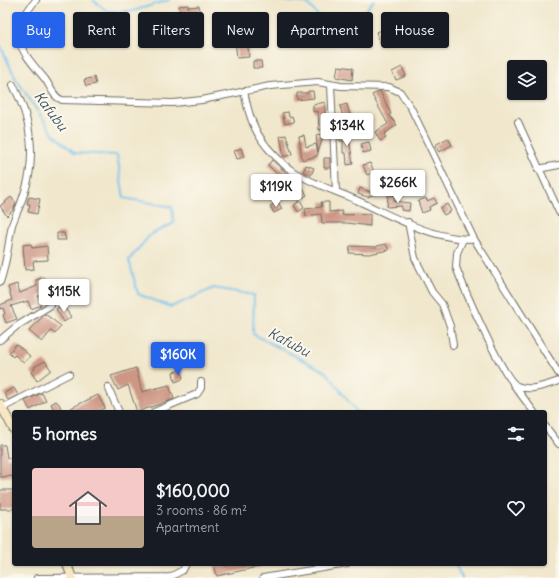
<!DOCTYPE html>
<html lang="en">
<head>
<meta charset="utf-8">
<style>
  :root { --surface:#171b24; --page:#20242c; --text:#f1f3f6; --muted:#9ea1a6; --accent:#2563eb }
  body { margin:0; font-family:Delius,sans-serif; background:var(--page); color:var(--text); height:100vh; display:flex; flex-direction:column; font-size:15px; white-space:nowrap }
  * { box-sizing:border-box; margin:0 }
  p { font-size:13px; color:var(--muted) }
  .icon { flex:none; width:22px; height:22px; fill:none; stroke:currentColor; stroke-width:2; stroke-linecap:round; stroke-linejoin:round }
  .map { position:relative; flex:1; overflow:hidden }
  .details { position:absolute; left:12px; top:410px; width:535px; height:156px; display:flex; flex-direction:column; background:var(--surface); border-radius:4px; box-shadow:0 1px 3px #0004 }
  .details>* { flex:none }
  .banner { position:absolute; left:12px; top:12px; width:535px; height:36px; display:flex; gap:8px }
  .controls { position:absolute; left:507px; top:60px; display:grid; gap:8px }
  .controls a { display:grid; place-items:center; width:40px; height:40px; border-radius:4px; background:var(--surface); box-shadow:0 1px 3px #0004; font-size:20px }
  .price { position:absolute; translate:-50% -34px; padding:0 9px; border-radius:4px; background:#fff; color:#222; font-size:13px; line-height:26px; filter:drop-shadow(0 1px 2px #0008) }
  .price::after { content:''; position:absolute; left:50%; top:24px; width:12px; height:9px; margin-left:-6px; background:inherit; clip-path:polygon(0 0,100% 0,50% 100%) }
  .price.on { background:var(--accent); color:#fff }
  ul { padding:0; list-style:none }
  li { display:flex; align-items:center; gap:12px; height:100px; padding:0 20px }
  li span { display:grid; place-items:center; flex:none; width:112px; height:80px; border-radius:4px; color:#555 }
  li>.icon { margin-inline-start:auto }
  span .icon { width:48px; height:48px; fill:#fffc; stroke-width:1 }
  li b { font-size:17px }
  h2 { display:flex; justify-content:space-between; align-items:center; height:48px; padding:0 20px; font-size:17px }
  .pill { padding:0 14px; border-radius:4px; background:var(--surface); box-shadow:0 1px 3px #0004; font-size:14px; line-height:36px }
  .pill.on { background:var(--accent); color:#fff }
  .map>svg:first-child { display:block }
</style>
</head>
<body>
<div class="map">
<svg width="559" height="578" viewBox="0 0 559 578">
  <rect width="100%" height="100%" fill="#fbf7ec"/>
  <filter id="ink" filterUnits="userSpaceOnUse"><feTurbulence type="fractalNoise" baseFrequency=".025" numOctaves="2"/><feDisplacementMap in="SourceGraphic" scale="8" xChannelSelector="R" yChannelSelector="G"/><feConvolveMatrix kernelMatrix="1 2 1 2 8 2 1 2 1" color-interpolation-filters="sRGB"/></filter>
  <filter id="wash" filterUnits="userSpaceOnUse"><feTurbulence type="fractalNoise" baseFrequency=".012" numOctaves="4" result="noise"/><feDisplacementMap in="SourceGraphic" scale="16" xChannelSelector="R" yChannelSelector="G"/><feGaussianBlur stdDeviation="0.9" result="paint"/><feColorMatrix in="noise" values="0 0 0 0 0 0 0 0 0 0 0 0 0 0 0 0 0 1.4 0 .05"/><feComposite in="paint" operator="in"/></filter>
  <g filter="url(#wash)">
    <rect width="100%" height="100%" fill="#f0e7cc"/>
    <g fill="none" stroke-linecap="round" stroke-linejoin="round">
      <path stroke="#72c0ec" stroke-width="2" d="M93,0L107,11H133L169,0
        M274,0L307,3L321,19L335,28L354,25L374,0
        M0,45L16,79L53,134L75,153L117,155L124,198L172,207L174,223L150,235L129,260L138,294L171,307L214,288L254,295L253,334L326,372L357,412
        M455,564L462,578"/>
    </g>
    <g id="blocks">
      <path fill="#ce9785" d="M188,5V7L199,6L201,15L192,17V21L181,23L179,6Z
        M383,30L388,43L381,45L376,32Z
        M247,38L249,57L237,58L235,40Z
        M253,61H261L262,68H253Z
        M338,66L353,68L352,80L336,77Z
        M402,67L406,76L396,80L392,72Z
        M94,77L96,84L86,86L84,80Z
        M308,91H313L314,98L297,100V93H308Z
        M380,91L391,114L389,115L397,125L384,134L386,138L380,141L375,132L388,124L372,95Z
        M325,102V129L319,130L318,111L313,112V105Z
        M347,104L350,116L343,117L340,106Z
        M288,112L289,117L292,116L294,122L285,124L282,113Z
        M348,132L353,164L347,165L346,153H343V141H340L339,133Z
        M324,134L318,152L316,135Z
        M286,135L292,154L284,157L280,136Z
        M304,135L306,147L316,144L318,153L317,156L302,160L299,136Z
        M448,138L452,145L439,152L435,145Z
        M369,142L371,151L363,153L361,144Z
        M241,148L244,157L237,159L234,151Z
        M324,158H330V168H324Z
        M272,160L285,172L291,181L284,185L277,174L268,165Z
        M370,163L374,172L367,175L363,165Z
        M306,165L314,168L311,175L303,172Z
        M396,173L400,180L390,186L386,178Z
        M421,176L424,183L418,186L414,179Z
        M360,188L375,194L368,197L358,194Z
        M303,189L307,195L301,199L297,193Z
        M388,195H394V201L410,203L409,211L401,210L402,206L387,207Z
        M11,197L16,203L13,210L7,216L0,206Z
        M29,197L40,199L37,214L28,212L30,204H27Z
        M426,198L427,201L434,198L437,203L429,207L430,210L422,213L418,201Z
        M300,201L304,208L298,212L294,205Z
        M278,202L282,209L274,213L270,206Z
        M321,202H329V212L342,211V215L370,214V226L347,223H322L321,214L306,216L305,209L322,207Z
        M447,204L451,211L444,215L440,208Z
        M57,233H64L66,240H57Z
        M31,244L32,248L47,246L48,260L33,261L34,269L25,270L23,245Z
        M386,244L389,250L369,254L349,253L350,246L377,247V246Z
        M44,277L48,293L38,296L41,305L31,309L28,301L11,306L17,319L6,323L3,315L5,314L3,308L0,309V305L12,300L8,287L17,284L20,293L37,286L36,280Z
        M63,305L71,317L64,322L56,309Z
        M45,314L61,326L55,334L51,331L42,342L29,331Z
        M16,344L30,356L24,363L15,355L13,357L9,353Z
        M45,361L51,370L37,381L31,372L35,369L34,367Z
        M136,368L142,392L169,385L174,399L137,412L128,385L118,390L111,376Z
        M181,370L183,379L175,382L173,372Z
        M14,388L18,395L8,400L4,393Z
        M42,393L46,401L30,410L25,401Z
        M98,395L105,408L97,412H73L71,408Z
        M56,401L59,404L63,412H55L51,404Z
        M0,445H5L7,458H14V476L0,477Z
        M0,490H14V509H0Z
        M214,564H225V566L233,564H262V566L217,576Z"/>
    </g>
  </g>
  <g filter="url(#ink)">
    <use href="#blocks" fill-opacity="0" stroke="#706d63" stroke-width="1"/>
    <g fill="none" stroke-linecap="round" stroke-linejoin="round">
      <defs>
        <path id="street" d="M36,0C6,35 19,48 45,79C51,87 53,97 62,100L173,103L202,100L270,86L318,82L341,86L389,87L400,92L411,108L474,239L559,374
          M331,85L336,191
          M244,91C248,112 253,130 267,147C274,155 282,164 291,170C310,183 333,190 354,199C393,216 432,240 474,239
          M518,122L559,212
          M538,169L559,165
          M408,222L415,258L432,292L442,304L450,326L453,345
          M463,239L457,253L456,267C463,286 503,379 517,386C531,392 546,385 559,381
          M0,282C7,263 8,244 12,225C15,216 20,207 23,197C37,160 32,120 13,85
          M0,340L17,326L51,305
          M513,384L534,412
          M108,387L119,412
          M2,408L69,374
          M154,412L197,394L201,388V382
          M545,426L559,444
          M37,578L170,577L183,570L186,564
          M263,578L347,564"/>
        <path id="secondary" d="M0,404L14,430
          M67,564L72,578"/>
      </defs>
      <use href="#street" stroke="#706d63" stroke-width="8"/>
      <use href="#secondary" stroke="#706d63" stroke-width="10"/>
      <use href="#street" stroke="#fff" stroke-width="6"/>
      <use href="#secondary" stroke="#f7e8c3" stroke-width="8"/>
    </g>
  </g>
  <g text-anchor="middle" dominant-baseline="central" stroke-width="4" stroke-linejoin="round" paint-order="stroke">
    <g font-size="14" font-style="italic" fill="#405865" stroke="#fbf7ec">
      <text transform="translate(51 111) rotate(53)">Kafubu</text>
      <text transform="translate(289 342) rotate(28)">Kafubu</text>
    </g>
  </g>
</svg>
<div class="controls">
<a><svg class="icon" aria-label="layers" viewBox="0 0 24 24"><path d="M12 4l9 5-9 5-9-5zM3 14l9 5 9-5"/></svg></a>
</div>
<b class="price" style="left:347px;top:147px">$134K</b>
<b class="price" style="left:398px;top:204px">$266K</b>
<b class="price" style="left:276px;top:208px">$119K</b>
<b class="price" style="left:64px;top:313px">$115K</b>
<b class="price on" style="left:178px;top:376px">$160K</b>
<div class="banner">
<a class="pill on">Buy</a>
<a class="pill">Rent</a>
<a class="pill">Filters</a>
<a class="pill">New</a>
<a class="pill">Apartment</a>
<a class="pill">House</a>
</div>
<section class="details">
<h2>5 homes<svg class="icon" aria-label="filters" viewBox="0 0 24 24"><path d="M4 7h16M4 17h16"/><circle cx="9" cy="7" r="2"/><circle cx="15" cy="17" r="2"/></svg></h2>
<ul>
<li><span style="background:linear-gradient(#f6c9c9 60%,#b9a48a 0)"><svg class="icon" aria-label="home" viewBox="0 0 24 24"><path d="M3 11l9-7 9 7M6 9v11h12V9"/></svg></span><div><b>$160,000</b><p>3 rooms · 86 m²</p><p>Apartment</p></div><svg class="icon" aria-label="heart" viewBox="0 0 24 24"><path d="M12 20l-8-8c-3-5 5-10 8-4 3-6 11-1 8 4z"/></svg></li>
</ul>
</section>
</div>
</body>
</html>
